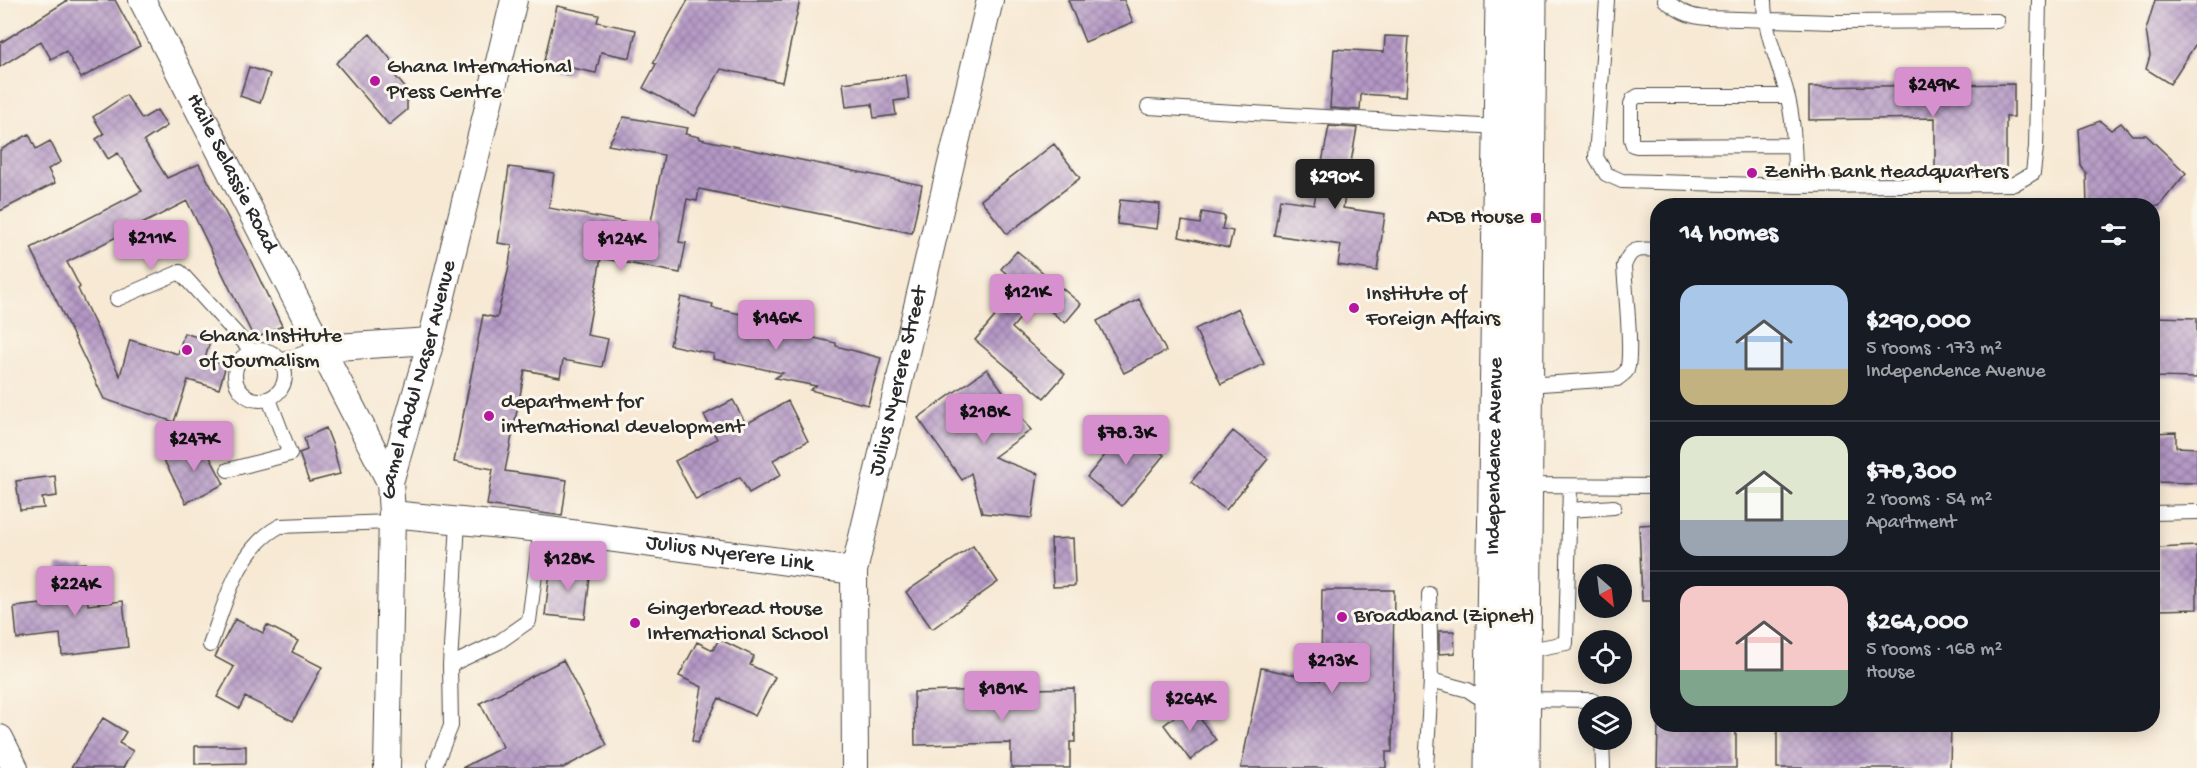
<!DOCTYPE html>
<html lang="en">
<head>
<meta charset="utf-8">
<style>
  :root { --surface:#171b24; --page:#20242c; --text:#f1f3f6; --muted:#9ea1a6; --line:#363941; --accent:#d690ce }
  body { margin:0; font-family:"Gochi Hand",sans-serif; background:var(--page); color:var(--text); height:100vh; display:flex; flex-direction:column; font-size:22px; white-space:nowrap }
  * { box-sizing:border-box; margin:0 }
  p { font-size:20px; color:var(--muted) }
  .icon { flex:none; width:33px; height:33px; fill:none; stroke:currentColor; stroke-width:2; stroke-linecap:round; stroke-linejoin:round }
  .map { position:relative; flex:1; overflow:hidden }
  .details { position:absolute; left:1650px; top:198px; width:510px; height:534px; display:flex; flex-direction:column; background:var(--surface); border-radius:24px; box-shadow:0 3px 15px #0003 }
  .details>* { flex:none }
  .needle { width:39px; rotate:152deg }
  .controls { position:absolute; left:1578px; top:564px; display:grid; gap:12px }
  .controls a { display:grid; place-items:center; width:54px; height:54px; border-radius:50%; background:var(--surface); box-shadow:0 3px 15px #0003; font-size:30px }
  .price { position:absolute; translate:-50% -51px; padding:0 14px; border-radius:6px; background:var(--accent); color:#111; font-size:20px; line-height:39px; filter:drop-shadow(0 2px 3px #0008) }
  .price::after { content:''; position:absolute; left:50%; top:36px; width:18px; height:14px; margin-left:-9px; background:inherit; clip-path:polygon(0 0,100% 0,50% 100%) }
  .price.selected { background:#222; color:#fff }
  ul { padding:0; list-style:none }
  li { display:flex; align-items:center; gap:18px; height:150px; padding:0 30px }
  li+li { border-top:2px solid var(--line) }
  li span { display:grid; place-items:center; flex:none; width:168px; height:120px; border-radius:18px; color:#555 }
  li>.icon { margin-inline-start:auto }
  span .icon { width:72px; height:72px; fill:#fffc; stroke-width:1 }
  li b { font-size:26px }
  h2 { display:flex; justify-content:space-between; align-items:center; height:72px; padding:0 30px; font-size:26px }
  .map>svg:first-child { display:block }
</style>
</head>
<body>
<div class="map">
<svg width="2197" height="768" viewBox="0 0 2197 768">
  <defs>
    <pattern id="building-cross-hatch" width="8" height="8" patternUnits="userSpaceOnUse" patternTransform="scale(1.5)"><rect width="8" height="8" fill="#b498c5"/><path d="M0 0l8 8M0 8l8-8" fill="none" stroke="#937ca0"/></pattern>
  </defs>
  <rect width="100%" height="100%" fill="#fbf7ec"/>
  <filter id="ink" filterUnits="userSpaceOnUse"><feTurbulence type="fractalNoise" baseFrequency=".0167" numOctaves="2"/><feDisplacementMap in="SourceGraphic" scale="12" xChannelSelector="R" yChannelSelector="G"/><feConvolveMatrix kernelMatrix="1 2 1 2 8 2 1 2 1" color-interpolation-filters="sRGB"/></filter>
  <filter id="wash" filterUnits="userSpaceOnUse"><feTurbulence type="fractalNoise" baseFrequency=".008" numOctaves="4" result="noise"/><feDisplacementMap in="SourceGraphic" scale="24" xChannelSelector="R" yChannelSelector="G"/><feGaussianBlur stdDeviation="1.35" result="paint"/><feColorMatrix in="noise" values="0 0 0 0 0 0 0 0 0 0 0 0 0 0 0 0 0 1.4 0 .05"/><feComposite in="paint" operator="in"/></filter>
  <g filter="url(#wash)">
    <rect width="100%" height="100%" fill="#f7e9d4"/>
    <g id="blocks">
      <path fill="url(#building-cross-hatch)" d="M68,0H115L140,46L81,78L66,51L51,59L41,41L0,67V43Z
        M688,0H800L782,82L721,69L695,116L643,88L656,64L653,63Z
        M1068,0H1124L1133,22L1085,42Z
        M2155,0H2197V42L2170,84L2146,69L2150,56L2146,30Z
        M557,6L599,15L597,22L636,30L630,58L601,52L596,73L572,68L570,75L542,69Z
        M370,34L397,67L391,71L407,90V110L389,125L336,63Z
        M1385,36L1409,37L1405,97L1361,94L1360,110L1330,108L1334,49L1384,52Z
        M249,67L270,74L260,103L240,96Z
        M906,75L909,99L894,101L896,115L874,118L872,104L846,107L843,83Z
        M2014,84V117H2006V173L1935,174V118L1809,120V87Z
        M126,95L142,119L157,110L167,126L144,141L167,178L199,164L246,251L282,326L261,336H253L187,201L67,262L80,287L78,289L120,376L130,340L178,354L184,333L210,341L205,359L226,365L219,389L188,380L174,422L104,399L31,248L142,191L118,153L108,159L96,139L104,134L93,117Z
        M624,117L688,128L685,134L700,137V139L922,185L912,233L699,189L697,201L687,199L679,242L686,243L680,273L601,258L587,335L608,339L602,367L563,360L560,377L525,370L505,471L567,480L562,516L487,505L493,469L454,462L483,315L497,318L508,271L512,245L498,243L509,167L554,173L549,208L650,227L664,155L608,145Z
        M2100,121L2111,130L2121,123L2132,135H2146L2186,173L2159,206H2087L2086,173L2081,166L2079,129Z
        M1329,126L1357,128L1343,208L1385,214L1377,271L1338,265L1341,245L1274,235L1280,199L1314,204Z
        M29,134L36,149L50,141L61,162L48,169L55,183L0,211V150Z
        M1054,144L1080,178L1007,234L981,200Z
        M1120,200L1160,204L1157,229L1117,224Z
        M1202,212L1225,216L1222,229L1233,231L1229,248L1179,237L1182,221L1200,224Z
        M1017,251L1081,304L1065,323L1036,299L1012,328L1065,374L1044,398L975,340L1021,286L1001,269Z
        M681,297L713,304L712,308L755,317L754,323L797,332V334L836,343V346L881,358L868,405L810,390L816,386L775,378L783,373L713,359L714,354L670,345Z
        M1139,299L1166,351L1124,373L1097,321Z
        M1238,308L1264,364L1221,384L1195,329Z
        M2152,317L2197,318V378L2152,377Z
        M987,369L1031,430L994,457L1038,474L1032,518L982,513L971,473L962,480L918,418Z
        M733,400L746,424L788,401L808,441L773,460L781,475L749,493L740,477L696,500L675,461L717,439L704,415Z
        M1129,426L1164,455L1122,506L1087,477Z
        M326,428L333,446L340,474L309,482L299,453L307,450L304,438Z
        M1233,431L1268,459L1226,510L1191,482Z
        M2176,432V447L2197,448V483L2152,482V433Z
        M201,440L224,484L186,503L164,460Z
        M55,476L57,496L42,498L44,508L20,510L16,481Z
        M1658,524V601H1642L1639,525Z
        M1073,538L1075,586L1053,587L1051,539Z
        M973,546L998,582L932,629L906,592Z
        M2197,546V609L2159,610L2157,548Z
        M85,563L88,605L123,601L128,647L62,655L60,634L17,639L14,607L60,602L57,565Z
        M551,564L591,569L585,619L545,615Z
        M1322,590H1394L1392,752H1386V768H1241L1261,668L1321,680Z
        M235,619L263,633L267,625L298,641L292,652L322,667L293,721L245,697L239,709L217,697L234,667L215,657Z
        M1439,631H1454L1455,653L1439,654Z
        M719,639L754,656L750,665L775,677L755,716L719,698L697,743L692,741L702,687L679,676L697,642L713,650Z
        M563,660L607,745L563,768H462L503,747L480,703Z
        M1074,688L1075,742H1070V768H1011V743L915,745L914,692Z
        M1190,705L1216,740L1190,760L1164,725Z
        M103,718L126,732L119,743L133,751L123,768H71Z
        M1658,724H1736V768H1657Z
        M1777,724H1951L1950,768H1777Z
        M195,746H246V763L195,764Z"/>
    </g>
  </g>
  <g filter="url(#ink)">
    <use href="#blocks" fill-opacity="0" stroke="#4a4844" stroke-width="1.5"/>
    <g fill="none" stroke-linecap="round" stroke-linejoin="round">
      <defs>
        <path id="lane" d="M1607,0L1596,157L1606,174L1622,181L1796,186L2014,184L2033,173L2036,147L2039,0
          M1665,0C1679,11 1689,17 1707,18L1834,22L1997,21
          M1764,0C1764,33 1779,62 1787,94C1795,124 1794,156 1796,186
          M1787,96H1638L1633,99L1631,104V139L1633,145L1637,146L1794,145
          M1148,107L1499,127
          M117,299L180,272L252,351
          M235 375a25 25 0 1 1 50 0a25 25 0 1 1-50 0Z
          M281,361L320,348
          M1526,385L1617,379C1620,376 1625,374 1627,370C1633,354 1625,287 1624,266C1631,246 1639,249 1658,250
          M228,470L290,454L269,399
          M1525,485L1658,486
          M1569,510L1614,507
          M2152,513L2197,512
          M1429,594L1431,680
          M210,645C225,603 238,548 280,526L391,522
          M1524,651L1566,643L1570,486
          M450,665L458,521
          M1524,699L1592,700L1596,706
          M1602,740L1603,768
          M435,765L451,726L450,665L499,642L529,621L541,529
          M1426,768L1431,680L1468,690L1477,696L1492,697"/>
        <g id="street">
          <path id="s1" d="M142,0L390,482"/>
          <path d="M320,348L431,341"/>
          <path id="s2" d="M392,514L541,529L854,571"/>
          <path d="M0,738L15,768"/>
          <path id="s3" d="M387,768L392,514L390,482L431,341L514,0"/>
          <path id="s4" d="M855,768L854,571L990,0"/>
        </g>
        <g id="primary">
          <path id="s5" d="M1491,768L1502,0"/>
          <path d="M1523,768L1530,0"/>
        </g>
      </defs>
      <use href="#lane" stroke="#4a4844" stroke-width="16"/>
      <use href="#street" stroke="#4a4844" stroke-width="28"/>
      <use href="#primary" stroke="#4a4844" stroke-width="35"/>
      <use href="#lane" stroke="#fff" stroke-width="14"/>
      <use href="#street" stroke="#fff" stroke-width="26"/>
      <use href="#primary" stroke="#fff" stroke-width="33"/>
    </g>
  </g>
  <g fill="#b5179e" stroke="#fbf7ec" stroke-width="2">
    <circle cx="375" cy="81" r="6"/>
    <circle cx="1752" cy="173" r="6"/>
    <rect x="1530" y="212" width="12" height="12" rx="3"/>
    <circle cx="1354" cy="308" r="6"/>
    <circle cx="187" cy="350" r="6"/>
    <circle cx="489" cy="416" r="6"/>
    <circle cx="1342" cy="617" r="6"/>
    <circle cx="635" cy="623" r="6"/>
  </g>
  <g text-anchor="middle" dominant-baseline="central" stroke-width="6" stroke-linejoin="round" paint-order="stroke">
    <g font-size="22" fill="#2b2b2b" stroke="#fbf7ec" text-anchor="start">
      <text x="387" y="68">Ghana International<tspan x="387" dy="25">Press Centre</tspan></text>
      <text x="1764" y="173">Zenith Bank Headquarters</text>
      <text x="1524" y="218" text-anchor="end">ADB House</text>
      <text x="1366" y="295">Institute of<tspan x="1366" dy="25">Foreign Affairs</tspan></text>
      <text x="199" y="337">Ghana Institute<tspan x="199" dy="25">of Journalism</tspan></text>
      <text x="501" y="403">department for<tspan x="501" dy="25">international development</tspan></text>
      <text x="647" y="610">Gingerbread House<tspan x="647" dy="25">International School</tspan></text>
      <text x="1354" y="617">Broadband (Zipnet)</text>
    </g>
    <g font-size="22" fill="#2b2b2b" stroke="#fbf7ec">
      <text stroke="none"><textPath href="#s1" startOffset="195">Haile Selassie Road</textPath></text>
      <text stroke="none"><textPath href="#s3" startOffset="392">Gamel Abdul Naser Avenue</textPath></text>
      <text stroke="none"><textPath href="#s4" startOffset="392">Julius Nyerere Street</textPath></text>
      <text stroke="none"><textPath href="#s5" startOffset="312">Independence Avenue</textPath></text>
      <text stroke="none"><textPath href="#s2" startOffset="340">Julius Nyerere Link</textPath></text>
    </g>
  </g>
</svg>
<div class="controls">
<a><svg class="needle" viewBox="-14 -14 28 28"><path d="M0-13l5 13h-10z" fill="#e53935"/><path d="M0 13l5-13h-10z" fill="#9ea1a6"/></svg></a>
<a><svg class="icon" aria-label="locate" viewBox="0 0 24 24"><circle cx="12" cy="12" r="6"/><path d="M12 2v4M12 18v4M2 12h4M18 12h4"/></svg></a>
<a><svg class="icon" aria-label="layers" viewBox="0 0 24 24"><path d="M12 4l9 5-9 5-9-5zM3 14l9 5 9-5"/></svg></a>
</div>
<b class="price" style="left:1933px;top:118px">$249K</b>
<b class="price selected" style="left:1335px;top:210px">$290K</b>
<b class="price" style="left:151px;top:271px">$211K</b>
<b class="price" style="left:621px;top:272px">$124K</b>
<b class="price" style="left:1027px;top:325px">$121K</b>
<b class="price" style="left:776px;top:351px">$146K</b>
<b class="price" style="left:984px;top:445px">$218K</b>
<b class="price" style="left:1126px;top:466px">$78.3K</b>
<b class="price" style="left:194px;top:472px">$247K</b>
<b class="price" style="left:568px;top:592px">$128K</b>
<b class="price" style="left:75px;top:617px">$224K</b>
<b class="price" style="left:1332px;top:694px">$213K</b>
<b class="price" style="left:1002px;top:722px">$181K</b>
<b class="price" style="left:1190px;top:732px">$264K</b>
<section class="details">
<h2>14 homes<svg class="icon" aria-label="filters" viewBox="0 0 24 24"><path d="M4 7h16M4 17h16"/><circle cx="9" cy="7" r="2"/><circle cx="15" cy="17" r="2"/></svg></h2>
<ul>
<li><span style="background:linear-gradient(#a9c7e8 70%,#c2b280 0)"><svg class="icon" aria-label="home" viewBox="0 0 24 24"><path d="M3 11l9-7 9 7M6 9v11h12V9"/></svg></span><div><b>$290,000</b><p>5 rooms · 173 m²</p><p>Independence Avenue</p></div></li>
<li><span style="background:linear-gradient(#dfe7d0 70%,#9aa5b1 0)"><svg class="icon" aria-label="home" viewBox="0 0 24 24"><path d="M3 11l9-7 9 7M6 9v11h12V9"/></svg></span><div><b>$78,300</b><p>2 rooms · 54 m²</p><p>Apartment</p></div></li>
<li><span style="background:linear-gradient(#f6c9c9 70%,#7fa58c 0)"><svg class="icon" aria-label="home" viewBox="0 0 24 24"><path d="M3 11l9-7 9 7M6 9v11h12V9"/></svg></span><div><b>$264,000</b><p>5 rooms · 168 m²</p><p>House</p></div></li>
</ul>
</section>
</div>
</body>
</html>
